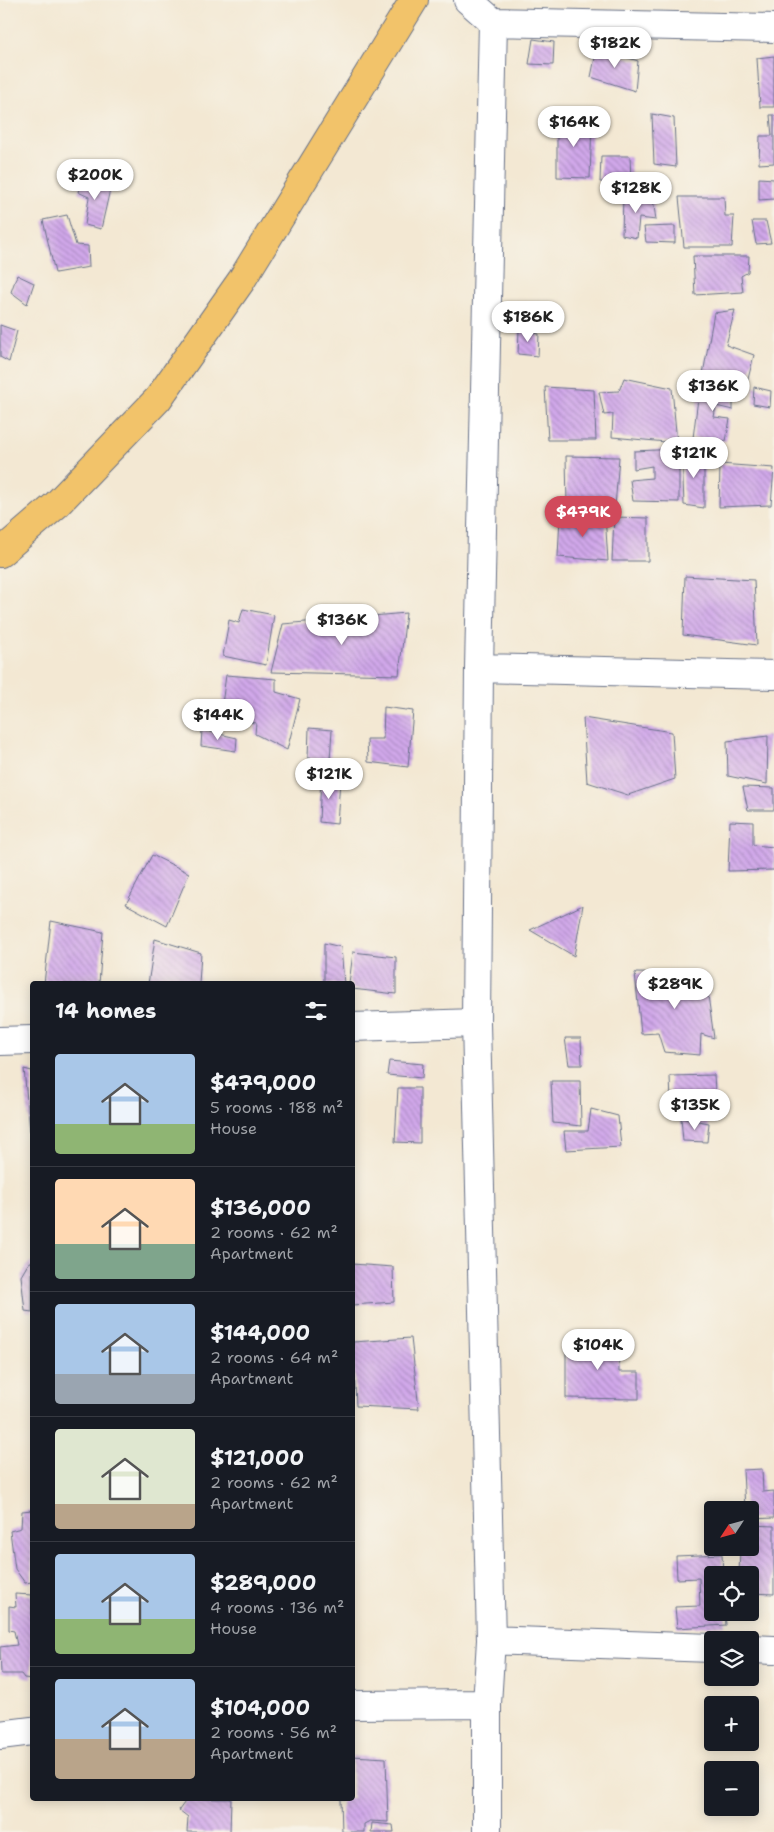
<!DOCTYPE html>
<html lang="en">
<head>
<meta charset="utf-8">
<style>
  :root { --surface:#171b24; --page:#242831; --text:#f1f3f6; --muted:#9ea1a6; --line:#363941; --accent:#d1495b }
  body { margin:0; font-family:"Shantell Sans",sans-serif; background:var(--page); color:var(--text); height:100vh; display:flex; flex-direction:column; font-size:19px; white-space:nowrap }
  * { box-sizing:border-box; margin:0 }
  p { font-size:16px; color:var(--muted) }
  .icon { flex:none; width:28px; height:28px; fill:none; stroke:currentColor; stroke-width:2; stroke-linecap:round; stroke-linejoin:round }
  .map { position:relative; flex:1; overflow:hidden }
  .panel { position:absolute; left:30px; top:981px; width:325px; height:820px; display:flex; flex-direction:column; background:var(--surface); border-radius:5px; box-shadow:0 2px 12px #0003 }
  .panel>* { flex:none }
  .needle { width:32px; rotate:234deg }
  .buttons { position:absolute; left:704px; top:1501px; display:grid; gap:10px }
  .buttons a { display:grid; place-items:center; width:55px; height:55px; border-radius:5px; background:var(--surface); box-shadow:0 2px 12px #0003; font-size:25px }
  .price { position:absolute; translate:-50% -42px; padding:0 11px; border-radius:18px; background:#fff; color:#222; font-size:16px; line-height:32px; filter:drop-shadow(0 1px 2px #0008) }
  .price::after { content:''; position:absolute; left:50%; top:30px; width:15px; height:11px; margin-left:-8px; background:inherit; clip-path:polygon(0 0,100% 0,50% 100%) }
  .price.on { background:var(--accent); color:#fff }
  ul { padding:0; list-style:none }
  li { display:flex; align-items:center; gap:15px; height:125px; padding:0 25px }
  li+li { border-top:1px solid var(--line) }
  li span { display:grid; place-items:center; flex:none; width:140px; height:100px; border-radius:5px; color:#555 }
  li>.icon { margin-inline-start:auto }
  span .icon { width:60px; height:60px; fill:#fffc; stroke-width:1 }
  li b { font-size:21px }
  h2 { display:flex; justify-content:space-between; align-items:center; height:60px; padding:0 25px; font-size:21px }
  .map>svg:first-child { display:block }
</style>
</head>
<body>
<div class="map">
<svg width="774" height="1832" viewBox="0 0 774 1832">
  <defs>
    <pattern id="building-back-hatch" width="6" height="6" patternUnits="userSpaceOnUse" patternTransform="scale(1.25)"><rect width="6" height="6" fill="#d1a8ea"/><path d="M-1 5l2 2M0 0l6 6M5-1l2 2" fill="none" stroke="#a989c1"/></pattern>
  </defs>
  <rect width="100%" height="100%" fill="#f7f3e8"/>
  <filter id="ink" filterUnits="userSpaceOnUse"><feTurbulence type="fractalNoise" baseFrequency=".02" numOctaves="2"/><feDisplacementMap in="SourceGraphic" scale="10" xChannelSelector="R" yChannelSelector="G"/><feConvolveMatrix kernelMatrix="1 2 1 2 8 2 1 2 1" color-interpolation-filters="sRGB"/></filter>
  <filter id="wash" filterUnits="userSpaceOnUse"><feTurbulence type="fractalNoise" baseFrequency=".0096" numOctaves="4" result="noise"/><feDisplacementMap in="SourceGraphic" scale="20" xChannelSelector="R" yChannelSelector="G"/><feGaussianBlur stdDeviation="1.12" result="paint"/><feColorMatrix in="noise" values="0 0 0 0 0 0 0 0 0 0 0 0 0 0 0 0 0 1.4 0 .05"/><feComposite in="paint" operator="in"/></filter>
  <g filter="url(#wash)">
    <rect width="100%" height="100%" fill="#f3e8d3"/>
    <g id="blocks">
      <path fill="url(#building-back-hatch)" d="M533,39L554,42L553,65L529,64Z
        M597,48L638,61L635,91L591,77Z
        M774,56V107H760L757,58Z
        M652,114L674,118L676,167L654,164Z
        M770,115H774V163L759,164L760,136H772Z
        M557,119L592,121L590,178L557,177Z
        M601,156H630L631,183L600,182Z
        M84,177L111,185L101,229L85,225L89,197L78,192Z
        M759,178L774,179V199L759,200Z
        M623,195L653,199L656,220L639,218L637,238L622,235Z
        M679,197H724L725,216H734L732,247H684Z
        M67,215L76,245L88,246L89,267L55,273L43,220Z
        M752,221H766L771,243L756,244Z
        M675,226V243L646,242L644,227Z
        M693,256H749L748,272L741,276L743,292L695,295Z
        M17,275L34,283L27,304L11,292Z
        M735,310L726,345L754,355L747,383L703,374L714,313Z
        M0,325L17,331L9,362L0,357Z
        M519,330L539,334L538,356L518,354Z
        M624,378L672,388L677,443L612,437L613,414L604,415L599,392L619,391Z
        M700,383L733,387V410L716,406L714,417L730,419L726,441L693,438Z
        M545,387L594,390L596,440H548Z
        M754,387L771,391L770,407L753,404Z
        M679,449V502L633,501L630,480L652,478V466L634,469V451Z
        M704,451V508L684,505L682,452Z
        M566,456L619,457L615,507L567,506Z
        M720,464L774,468L771,505L719,507Z
        M605,515L608,561L558,557L560,516Z
        M614,517L648,518V561H612Z
        M685,576L754,580L757,645L683,635Z
        M243,609L274,615L266,665L223,656L229,620L239,623Z
        M406,613L399,675L271,672L283,624Z
        M226,675L276,679V692L300,699L287,750L255,734L256,723L220,719Z
        M384,707L413,711L408,767L368,762L367,739H383Z
        M583,718L672,732L675,779L628,795L587,782Z
        M309,728L332,730L330,760L308,758Z
        M202,730L237,738L236,751L201,746Z
        M768,736L767,784L728,776L727,741Z
        M321,775L340,780L337,824L319,822Z
        M743,787L774,788V810H748Z
        M730,821L753,822V845L774,847V870L728,871Z
        M152,855L189,873L167,926L126,904Z
        M583,905L574,956L530,930Z
        M51,921L103,932L99,984H44Z
        M155,939L201,953L199,984H148Z
        M324,943L341,947L344,984H324Z
        M353,952L396,957V994L352,989V984H349Z
        M635,973L705,974L714,1038L701,1034L700,1055L664,1052L658,1033L641,1034Z
        M565,1038H581L582,1065H569Z
        M389,1061L423,1064L422,1078L387,1075Z
        M24,1069L32,1071V1142H31Z
        M714,1075L716,1107L671,1103L670,1076Z
        M551,1081H580L581,1126L553,1123Z
        M398,1088H420V1143L395,1142Z
        M591,1109L618,1116L621,1147L566,1150L564,1131H588Z
        M681,1118L709,1123L707,1142L683,1141Z
        M32,1261V1312L25,1311L21,1276L28,1264Z
        M352,1264L393,1267L394,1302L352,1305Z
        M411,1338L419,1409L356,1406L353,1342Z
        M566,1338L618,1339L619,1372H639V1399L566,1398Z
        M762,1469L763,1492L774,1491V1518L750,1519V1510H745L743,1470Z
        M32,1510V1582L25,1583L15,1569L10,1531L21,1528L22,1511Z
        M750,1525L774,1526V1594L750,1593V1575H739L740,1548H750Z
        M722,1554L723,1575H712V1612H725L726,1625L677,1628L675,1607L700,1606L699,1578L677,1579L676,1556Z
        M15,1594L32,1595V1679L24,1678L21,1674H1L0,1647L17,1645L14,1631L9,1630V1606L16,1607Z
        M352,1756L386,1758L388,1822L370,1821L364,1824V1832H342L341,1799H352Z
        M187,1799H231L230,1832H187L188,1817L179,1810Z
        M372,1823L393,1825L394,1832H371Z"/>
    </g>
  </g>
  <g filter="url(#ink)">
    <use href="#blocks" fill-opacity="0" stroke="#677087" stroke-width="1"/>
    <g fill="none" stroke-linecap="round" stroke-linejoin="round">
      <defs>
        <path id="street" d="M468,0L493,22L774,28
          M479,668L774,675
          M352,1027L476,1023
          M0,1041L32,1040
          M491,1640L712,1648
          M750,1649L774,1650
          M352,1705L487,1704
          M0,1735L32,1731
          M487,1832V1704L491,1640L476,1023L479,668L493,22"/>
        <path id="highway" d="M0,553L56,505L158,399L241,281L414,0"/>
      </defs>
      <use href="#street" stroke="#677087" stroke-width="30"/>
      <use href="#highway" stroke="#677087" stroke-width="30"/>
      <use href="#street" stroke="#fff" stroke-width="28"/>
      <use href="#highway" stroke="#f2c36a" stroke-width="28"/>
    </g>
  </g>
</svg>
<div class="buttons">
<a><svg class="needle" viewBox="-14 -14 28 28"><path d="M0-13l5 13h-10z" fill="#e53935"/><path d="M0 13l5-13h-10z" fill="#9ea1a6"/></svg></a>
<a><svg class="icon" aria-label="locate" viewBox="0 0 24 24"><circle cx="12" cy="12" r="6"/><path d="M12 2v4M12 18v4M2 12h4M18 12h4"/></svg></a>
<a><svg class="icon" aria-label="layers" viewBox="0 0 24 24"><path d="M12 4l9 5-9 5-9-5zM3 14l9 5 9-5"/></svg></a>
<a>+</a>
<a>−</a>
</div>
<b class="price" style="left:615px;top:69px">$182K</b>
<b class="price" style="left:574px;top:148px">$164K</b>
<b class="price" style="left:95px;top:201px">$200K</b>
<b class="price" style="left:636px;top:214px">$128K</b>
<b class="price" style="left:528px;top:343px">$186K</b>
<b class="price" style="left:713px;top:412px">$136K</b>
<b class="price" style="left:694px;top:479px">$121K</b>
<b class="price on" style="left:583px;top:538px">$479K</b>
<b class="price" style="left:342px;top:646px">$136K</b>
<b class="price" style="left:218px;top:741px">$144K</b>
<b class="price" style="left:329px;top:800px">$121K</b>
<b class="price" style="left:675px;top:1010px">$289K</b>
<b class="price" style="left:695px;top:1131px">$135K</b>
<b class="price" style="left:598px;top:1371px">$104K</b>
<section class="panel">
<h2>14 homes<svg class="icon" aria-label="filters" viewBox="0 0 24 24"><path d="M4 7h16M4 17h16"/><circle cx="9" cy="7" r="2"/><circle cx="15" cy="17" r="2"/></svg></h2>
<ul>
<li><span style="background:linear-gradient(#a9c7e8 70%,#8fb573 0)"><svg class="icon" aria-label="home" viewBox="0 0 24 24"><path d="M3 11l9-7 9 7M6 9v11h12V9"/></svg></span><div><b>$479,000</b><p>5 rooms · 188 m²</p><p>House</p></div></li>
<li><span style="background:linear-gradient(#ffd9b3 65%,#7fa58c 0)"><svg class="icon" aria-label="home" viewBox="0 0 24 24"><path d="M3 11l9-7 9 7M6 9v11h12V9"/></svg></span><div><b>$136,000</b><p>2 rooms · 62 m²</p><p>Apartment</p></div></li>
<li><span style="background:linear-gradient(#a9c7e8 70%,#9aa5b1 0)"><svg class="icon" aria-label="home" viewBox="0 0 24 24"><path d="M3 11l9-7 9 7M6 9v11h12V9"/></svg></span><div><b>$144,000</b><p>2 rooms · 64 m²</p><p>Apartment</p></div></li>
<li><span style="background:linear-gradient(#dfe7d0 75%,#b9a48a 0)"><svg class="icon" aria-label="home" viewBox="0 0 24 24"><path d="M3 11l9-7 9 7M6 9v11h12V9"/></svg></span><div><b>$121,000</b><p>2 rooms · 62 m²</p><p>Apartment</p></div></li>
<li><span style="background:linear-gradient(#a9c7e8 65%,#8fb573 0)"><svg class="icon" aria-label="home" viewBox="0 0 24 24"><path d="M3 11l9-7 9 7M6 9v11h12V9"/></svg></span><div><b>$289,000</b><p>4 rooms · 136 m²</p><p>House</p></div></li>
<li><span style="background:linear-gradient(#a9c7e8 60%,#b9a48a 0)"><svg class="icon" aria-label="home" viewBox="0 0 24 24"><path d="M3 11l9-7 9 7M6 9v11h12V9"/></svg></span><div><b>$104,000</b><p>2 rooms · 56 m²</p><p>Apartment</p></div></li>
</ul>
</section>
</div>
</body>
</html>
